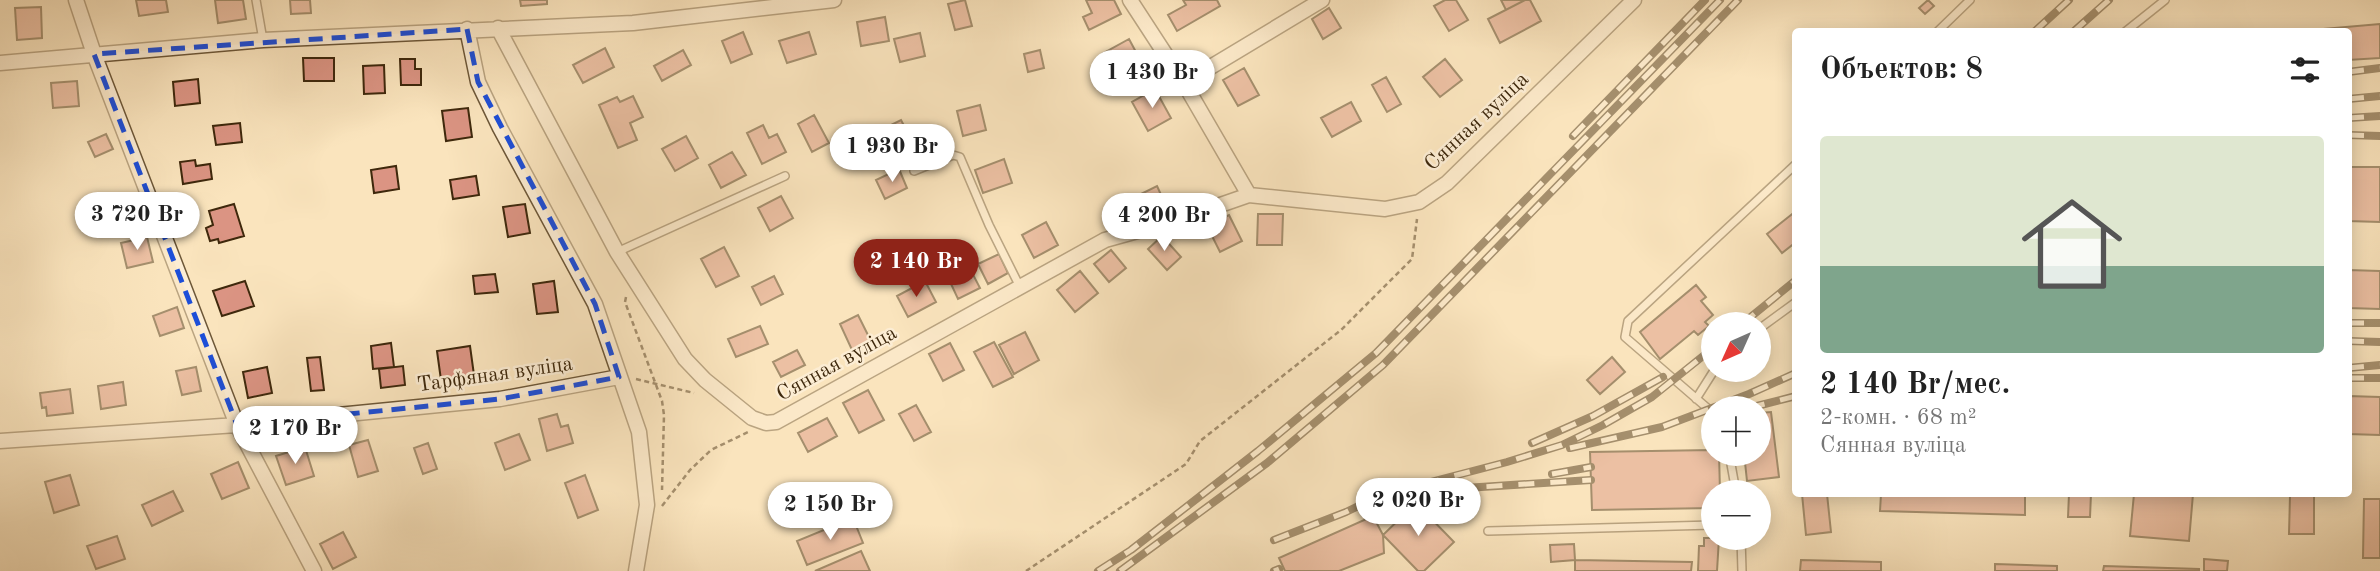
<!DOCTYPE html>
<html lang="ru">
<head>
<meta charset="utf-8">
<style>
  :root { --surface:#fff; --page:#f6f6f6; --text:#222; --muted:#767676; --accent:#8f2418 }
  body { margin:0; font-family:"Old Standard TT",serif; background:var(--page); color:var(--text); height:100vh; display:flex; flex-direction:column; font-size:26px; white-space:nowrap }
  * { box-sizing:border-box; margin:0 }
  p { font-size:23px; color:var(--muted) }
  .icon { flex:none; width:38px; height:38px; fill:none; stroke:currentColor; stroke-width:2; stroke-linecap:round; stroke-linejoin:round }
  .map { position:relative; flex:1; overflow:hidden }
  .drawer { position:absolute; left:1792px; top:28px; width:560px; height:469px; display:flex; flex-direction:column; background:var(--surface); border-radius:7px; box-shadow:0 4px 18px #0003 }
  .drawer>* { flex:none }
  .needle { width:46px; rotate:225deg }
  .buttons { position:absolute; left:1701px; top:312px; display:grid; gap:14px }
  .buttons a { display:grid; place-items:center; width:70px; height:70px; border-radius:50%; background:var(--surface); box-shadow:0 4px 18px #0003; font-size:35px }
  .price { position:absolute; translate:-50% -60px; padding:0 16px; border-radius:24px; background:#fff; color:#222; font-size:23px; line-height:46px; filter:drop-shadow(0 2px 4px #0008) }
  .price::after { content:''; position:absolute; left:50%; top:42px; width:21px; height:16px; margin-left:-10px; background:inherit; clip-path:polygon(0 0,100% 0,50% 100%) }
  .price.on { background:var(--accent); color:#fff }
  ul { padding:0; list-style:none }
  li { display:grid; align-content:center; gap:14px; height:371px; padding:0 28px }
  li span { display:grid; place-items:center; height:217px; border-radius:7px; color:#555 }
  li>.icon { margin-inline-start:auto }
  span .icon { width:126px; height:126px; fill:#fffc; stroke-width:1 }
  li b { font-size:30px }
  h2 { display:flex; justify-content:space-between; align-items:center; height:84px; padding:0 28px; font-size:30px }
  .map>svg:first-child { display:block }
</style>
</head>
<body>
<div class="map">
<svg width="2380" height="571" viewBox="0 0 2380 571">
  <rect width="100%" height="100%" fill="#fae4bd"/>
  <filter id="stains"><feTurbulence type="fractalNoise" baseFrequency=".00286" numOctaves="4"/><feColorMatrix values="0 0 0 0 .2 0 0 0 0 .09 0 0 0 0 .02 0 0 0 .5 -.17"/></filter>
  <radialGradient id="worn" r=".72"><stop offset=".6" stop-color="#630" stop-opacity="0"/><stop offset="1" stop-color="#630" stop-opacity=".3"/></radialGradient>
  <path fill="#db9483" stroke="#3e280c" stroke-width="2" d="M136,0H166L168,12L139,16Z
    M215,0H243L246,19L218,23Z
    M290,0H310L311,13L291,14Z
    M520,0H547V4L521,6Z
    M965,0L972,26L955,30L948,4Z
    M1086,0H1114L1121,14L1089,30L1083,17L1092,13Z
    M1183,0H1217L1220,6L1177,31L1168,15L1186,5Z
    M1445,0H1456L1468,20L1449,31L1434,6Z
    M1501,0H1525L1506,10Z
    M1525,0H1530L1541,21L1500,43L1488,19Z
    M1928,0L1934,6L1925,14L1919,8Z
    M41,7L42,38L17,40L15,8Z
    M1329,8L1341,28L1323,39L1312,19Z
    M885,17L889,41L861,46L857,22Z
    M2380,24V58L2348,60V32H2289Z
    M743,32L752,54L731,63L722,41Z
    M809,32L816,54L787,63L779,41Z
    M920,33L925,56L900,62L894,39Z
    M1129,39L1144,67L1117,82L1102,54Z
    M605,48L614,67L583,83L573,65Z
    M683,50L691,65L662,81L654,66Z
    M1040,50L1044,68L1028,72L1024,54Z
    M303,58H334V81H304Z
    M400,59H415V69H421V85H401Z
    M1445,59L1462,80L1440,97L1423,77Z
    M384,65L385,93L364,94L363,66Z
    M1244,68L1259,95L1238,106L1223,80Z
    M1386,77L1401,104L1387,112L1372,85Z
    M198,79L200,103L175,106L173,82Z
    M77,81L79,106L53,108L51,83Z
    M1155,89L1171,118L1148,131L1132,102Z
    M633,96L643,117L630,123L637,140L618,148L599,105L617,97L620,102Z
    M1351,102L1361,121L1332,137L1321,118Z
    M980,105L986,130L963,136L957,111Z
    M468,108L472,137L446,141L442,111Z
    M814,115L829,143L812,152L798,124Z
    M901,120L913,143L898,150L887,127Z
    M240,123L242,142L216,145L213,126Z
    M763,125L769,138L777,134L786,152L762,164L747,133Z
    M106,134L113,149L95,157L88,142Z
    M686,136L698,158L675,171L662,149Z
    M732,152L746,175L721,188L709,165Z
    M1004,159L1012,183L983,193L975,170Z
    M195,160L196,166L210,164L212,179L183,184L180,162Z
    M396,166L399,189L374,193L371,170Z
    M2348,167H2380V222L2348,221Z
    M899,169L907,188L885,199L876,180Z
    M476,176L479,195L453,199L450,180Z
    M1157,186L1168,210L1152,217L1141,194Z
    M107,194L112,208L125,203L131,222L97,234L86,201Z
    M781,196L793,218L770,231L758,208Z
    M234,204L244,236L219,243L218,239L210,241L206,228L213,225L209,211Z
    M525,204L530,233L508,237L503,207Z
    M1796,211V242L1782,253L1767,234Z
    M1258,214H1283L1282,245H1257Z
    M1229,215L1242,241L1220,252L1207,226Z
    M1046,222L1058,245L1034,258L1022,235Z
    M1162,236L1181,257L1167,270L1148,249Z
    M147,237L153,262L127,268L121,243Z
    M724,247L739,276L716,287L701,259Z
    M1111,250L1126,268L1109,282L1094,264Z
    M999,254L1008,273L988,284L978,264Z
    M966,261L980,288L958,299L945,271Z
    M2348,270L2380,271V309L2348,308Z
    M1080,271L1098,293L1075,312L1057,290Z
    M495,274L498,292L475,294L473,276Z
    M774,276L783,294L761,305L752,287Z
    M245,281L254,306L222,316L213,291Z
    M554,281L558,312L537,314L533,284Z
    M925,281L936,302L908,317L897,296Z
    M1696,285L1706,297L1701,301L1713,315L1705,322L1709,326L1698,335L1694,331L1660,359L1640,332Z
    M177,307L184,328L160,336L153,316Z
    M858,315L871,341L852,350L840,324Z
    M760,326L768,344L736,357L728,339Z
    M1025,332L1039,360L1014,374L999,345Z
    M994,342L1013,377L993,387L974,352Z
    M391,343L394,367L373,369L371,346Z
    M950,343L964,370L943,381L929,354Z
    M470,346L474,375L441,380L437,351Z
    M797,350L805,365L781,377L773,362Z
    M320,357L324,390L311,391L307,358Z
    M1612,357L1625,372L1600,394L1587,380Z
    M403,366L405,385L381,388L379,369Z
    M196,367L201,391L182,395L176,371Z
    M267,367L272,393L248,398L243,372Z
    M123,382L126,405L101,409L98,386Z
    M70,389L73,413L47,416L46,407L42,408L40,393Z
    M868,390L884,420L859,433L843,403Z
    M2348,396L2380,397V435L2348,434Z
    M916,405L931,432L914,441L899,414Z
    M1771,412L1779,477L1747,481L1744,453H1759V413Z
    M557,414L561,427L568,425L573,443L547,451L539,419Z
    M827,418L837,436L808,452L798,433Z
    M519,434L530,460L505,470L495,443Z
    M368,440L378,471L358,477L349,445Z
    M428,443L437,469L423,474L414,448Z
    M305,447L314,476L286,485L276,456Z
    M1712,450L1713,453H1719L1720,492H1713V508L1592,510L1590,452Z
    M238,462L249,488L222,499L211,474Z
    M70,475L79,505L54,513L45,482Z
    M585,475L598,510L578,518L565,483Z
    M173,491L183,511L152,526L142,505Z
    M1802,494H1827L1831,532L1806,535Z
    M1881,494H2025V515L1880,511Z
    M2069,494H2091L2090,517H2068Z
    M2134,494H2193L2189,541L2130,536Z
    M2290,496H2314V534H2289Z
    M2364,499H2380V558H2363Z
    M1416,503L1454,542L1424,571H1418L1383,535Z
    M1373,516L1383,535L1384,553L1339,571H1285L1279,558Z
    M853,518L863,543L807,565L797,541Z
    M343,532L356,557L333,569L320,544Z
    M117,536L125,559L96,569L87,546Z
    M1704,538H1719L1717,571H1698L1699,546H1704Z
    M1574,544L1575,560L1551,562L1550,545Z
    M861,551L870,571H815Z
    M2204,559L2228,561L2227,571H2204Z
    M1575,560L1692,562L1691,571H1575Z
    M1801,560L1881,562V571H1800Z
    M1995,564L2057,566V571H1995Z
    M2104,566L2199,569V571H2103Z"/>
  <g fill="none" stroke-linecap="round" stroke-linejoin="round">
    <defs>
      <path id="service" d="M256,0L263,40
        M1937,32L1970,0
        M2125,32L2165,0
        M914,171L953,155L960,157L989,225L1020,287
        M617,252L785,176
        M1759,329L1796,302
        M1696,399L1715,369
        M1713,413L1625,337L1628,321L1796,164
        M1729,453L1736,492
        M1488,531L1713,525
        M1741,537L1742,571"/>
      <path id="minor" d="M76,0L94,54L237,425L314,571
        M1130,0L1184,83L1249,195
        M498,28L617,252L685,359L705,380L752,418L766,423L776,422L1105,240L1177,220L1249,195L1385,209L1419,202L1447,183L1634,0
        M467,29L478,82L500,128L595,304L639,432L647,505L636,571
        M0,63L263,40L633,23L834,0
        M1184,83L1322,0
        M0,441L237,425L500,399L619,377"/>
    </defs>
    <use href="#service" stroke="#6d5738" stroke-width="10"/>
    <use href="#minor" stroke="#6d5738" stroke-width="17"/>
    <path stroke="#3e280c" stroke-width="2.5" stroke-dasharray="5 3.5" stroke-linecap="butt" d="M626,297L625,302L662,401L664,415L662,490
      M636,379L694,393
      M662,506L690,470L711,450L748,432
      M1026,571L1186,464L1200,441L1341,330L1412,259L1417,219"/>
    <use href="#service" stroke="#fcedd4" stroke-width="7"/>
    <use href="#minor" stroke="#fcedd4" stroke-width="14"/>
    <defs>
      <path id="rail" d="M2034,32L2069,0
        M2073,32L2109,0
        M2348,72L2380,68
        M2348,99L2380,96
        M2348,118L2380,116
        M2348,135L2380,136
        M1573,136L1705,0
        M2348,323H2380
        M1742,324L1796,280
        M2348,341L2380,342
        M2348,368L2380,365
        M2348,378H2380
        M1749,408L1796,396
        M1532,443L1593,416L1663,377
        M1570,448L1662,427L1749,394L1796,373
        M1552,474L1591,467
        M1423,494L1449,489L1591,480
        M1274,540L1346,512L1381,495L1507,462L1562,445L1603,425L1652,397L1713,348
        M1098,571L1131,550L1258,451L1376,353L1720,0
        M1120,571L1267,463L1383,365L1738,0
        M1274,571L1279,569"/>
    </defs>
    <use href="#rail" stroke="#3e280c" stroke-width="8"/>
    <use href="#rail" stroke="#fcedd4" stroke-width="5" stroke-dasharray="16" stroke-linecap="butt"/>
  </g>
  <path d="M0 0H2380V571H0ZM467,29L478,82L595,304L619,377L500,399L237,425L94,54Z" fill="#fae4bd" fill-opacity=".55" fill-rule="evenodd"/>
  <path fill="none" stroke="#1d4ed8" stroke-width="5" stroke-dasharray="14 9" stroke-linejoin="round" d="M467,29L478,82L595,304L619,377L500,399L237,425L94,54Z"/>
  <g text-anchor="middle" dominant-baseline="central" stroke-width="5" stroke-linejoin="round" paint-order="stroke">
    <g font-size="21" fill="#3e280c" stroke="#fcedd4">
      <text transform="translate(1477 122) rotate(-43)">Сянная вуліца</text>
      <text transform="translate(837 364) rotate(-29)">Сянная вуліца</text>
      <text transform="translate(495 375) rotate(-8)">Тарфяная вуліца</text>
    </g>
  </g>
  <rect width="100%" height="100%" filter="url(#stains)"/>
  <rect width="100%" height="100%" fill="url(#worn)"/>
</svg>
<div class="buttons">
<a><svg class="needle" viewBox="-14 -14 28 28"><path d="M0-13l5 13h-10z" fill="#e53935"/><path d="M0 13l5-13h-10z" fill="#767676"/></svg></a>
<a>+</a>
<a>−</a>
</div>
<b class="price" style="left:1152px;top:110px">1 430 Br</b>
<b class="price" style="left:892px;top:184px">1 930 Br</b>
<b class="price" style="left:137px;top:252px">3 720 Br</b>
<b class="price" style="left:1164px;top:253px">4 200 Br</b>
<b class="price on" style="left:916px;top:299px">2 140 Br</b>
<b class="price" style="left:295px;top:466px">2 170 Br</b>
<b class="price" style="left:1418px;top:538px">2 020 Br</b>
<b class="price" style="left:830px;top:542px">2 150 Br</b>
<section class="drawer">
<h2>Объектов: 8<svg class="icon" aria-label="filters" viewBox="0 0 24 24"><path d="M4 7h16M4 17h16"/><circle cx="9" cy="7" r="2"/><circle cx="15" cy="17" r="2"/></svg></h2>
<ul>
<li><span style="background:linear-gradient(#dfe7d0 60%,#7fa58c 0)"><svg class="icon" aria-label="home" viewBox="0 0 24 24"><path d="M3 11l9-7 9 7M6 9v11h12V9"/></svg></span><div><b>2 140 Br/мес.</b><p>2-комн. · 68 m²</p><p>Сянная вуліца</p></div></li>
</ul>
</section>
</div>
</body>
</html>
